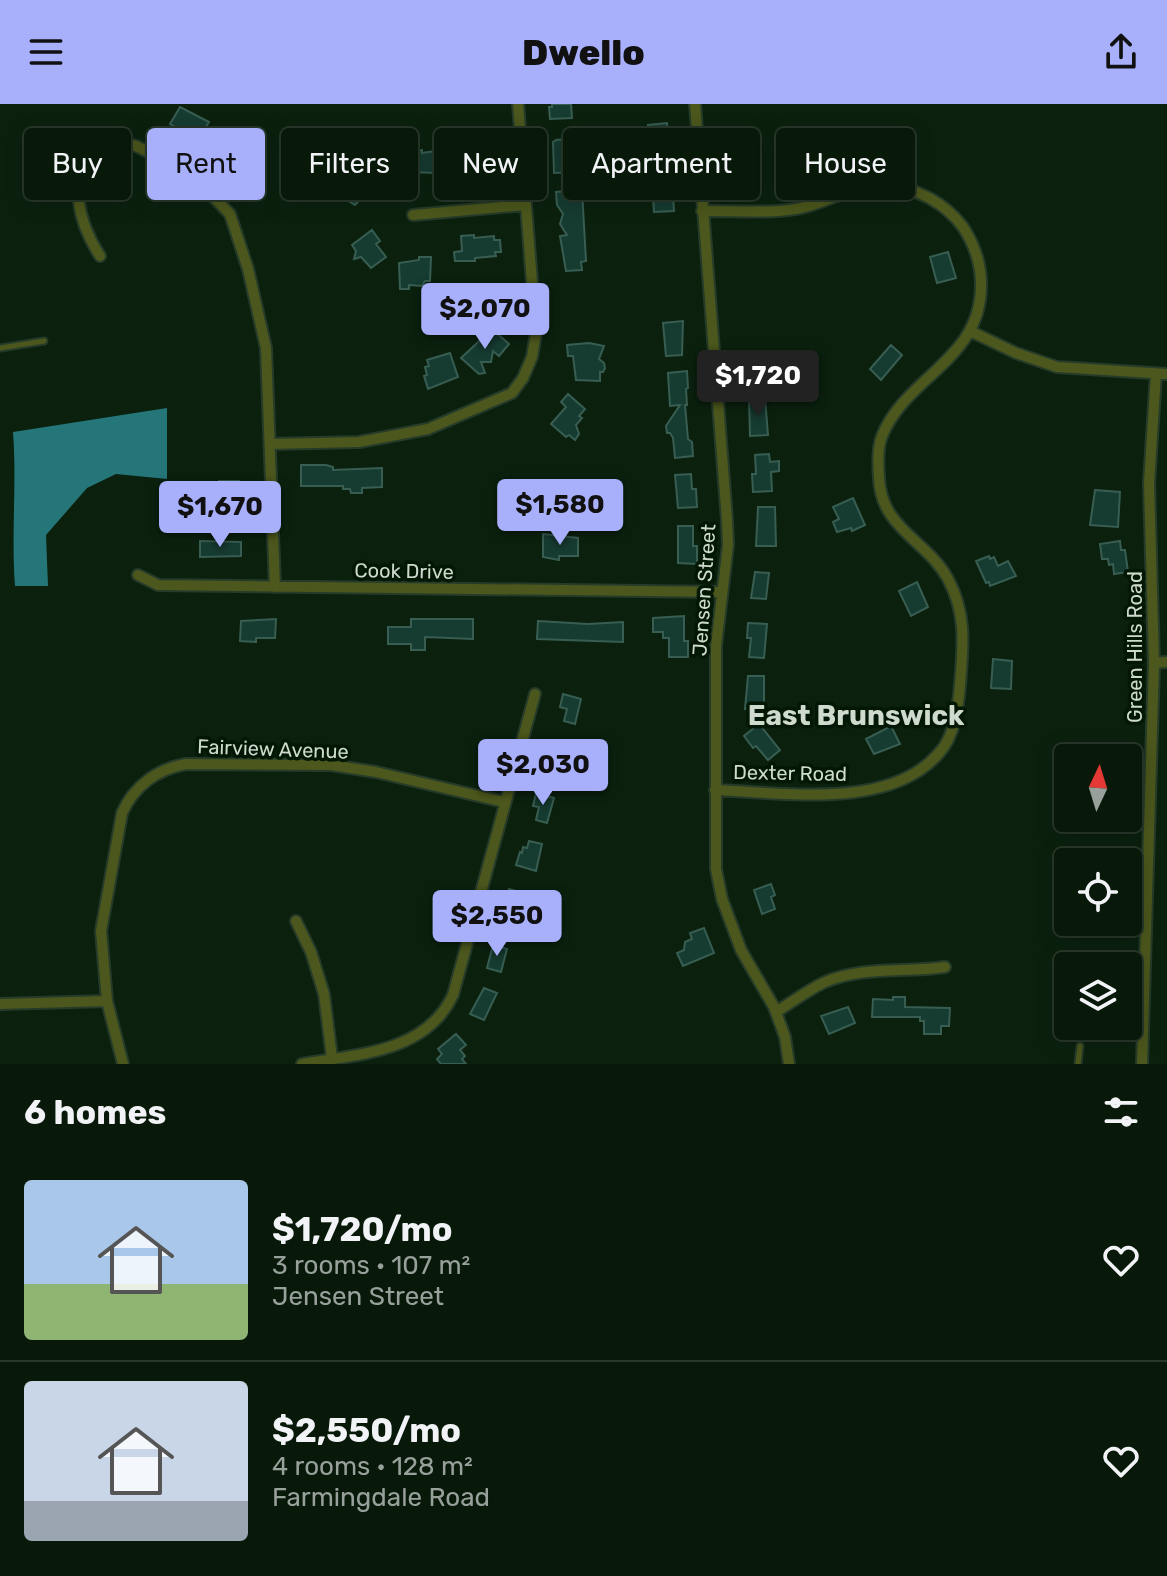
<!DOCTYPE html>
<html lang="en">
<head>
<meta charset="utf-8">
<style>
  :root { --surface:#08190a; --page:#112213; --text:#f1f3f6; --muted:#98a09c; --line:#29382b; --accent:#a8b0fc }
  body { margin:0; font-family:Rubik,sans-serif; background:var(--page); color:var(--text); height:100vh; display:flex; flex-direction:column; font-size:30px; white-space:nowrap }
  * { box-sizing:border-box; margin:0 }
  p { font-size:26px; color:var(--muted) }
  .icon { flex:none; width:44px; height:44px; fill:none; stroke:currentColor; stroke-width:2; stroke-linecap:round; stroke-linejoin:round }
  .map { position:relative; height:960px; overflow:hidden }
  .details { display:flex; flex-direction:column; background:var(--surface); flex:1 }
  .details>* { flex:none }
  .guide { position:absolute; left:24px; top:24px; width:1120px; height:72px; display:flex; gap:16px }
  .needle { width:52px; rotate:4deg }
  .buttons { position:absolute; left:1054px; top:640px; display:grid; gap:16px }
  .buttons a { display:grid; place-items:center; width:88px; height:88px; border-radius:8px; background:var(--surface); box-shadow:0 4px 20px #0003,0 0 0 2px var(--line); font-size:40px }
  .price { position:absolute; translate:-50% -68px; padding:0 18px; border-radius:8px; background:var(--accent); color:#111; font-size:26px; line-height:52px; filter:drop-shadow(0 2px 4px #0008) }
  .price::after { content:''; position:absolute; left:50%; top:48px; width:24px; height:18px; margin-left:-12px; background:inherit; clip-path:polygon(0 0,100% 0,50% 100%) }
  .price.selected { background:#222; color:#fff }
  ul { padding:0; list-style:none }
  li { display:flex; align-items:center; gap:24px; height:200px; padding:0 24px }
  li+li { border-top:2px solid var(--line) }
  li span { display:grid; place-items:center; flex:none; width:224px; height:160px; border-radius:8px; color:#555 }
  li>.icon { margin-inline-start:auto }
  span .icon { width:96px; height:96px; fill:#fffc; stroke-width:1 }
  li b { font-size:34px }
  h2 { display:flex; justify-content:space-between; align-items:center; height:96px; padding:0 24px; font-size:34px }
  .pill { padding:0 28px; border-radius:8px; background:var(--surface); box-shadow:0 4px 20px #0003,0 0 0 2px var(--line); font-size:28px; line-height:72px }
  .pill.selected { background:var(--accent); color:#111 }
  header { display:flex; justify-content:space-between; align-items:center; height:104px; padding:0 24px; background:var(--accent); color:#111; font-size:36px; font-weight:800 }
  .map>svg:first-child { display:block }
</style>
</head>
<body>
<header><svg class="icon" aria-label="menu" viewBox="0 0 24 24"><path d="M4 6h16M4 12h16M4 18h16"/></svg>Dwello<svg class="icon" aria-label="share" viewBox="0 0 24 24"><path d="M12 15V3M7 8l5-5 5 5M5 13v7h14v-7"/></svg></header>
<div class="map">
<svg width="1167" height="960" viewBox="0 0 1167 960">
  <rect width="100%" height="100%" fill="#0b210e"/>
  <path fill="#257679" d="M167,304V375L116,370L87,384L46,431L48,482H15C11,430 17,379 13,328Z"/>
  <path fill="#163b31" stroke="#385d52" stroke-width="2" d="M552,0H571L572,14L550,15L549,3H552Z
    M180,3L209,18L198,37L170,20Z
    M667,19L668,34H664L670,92L673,91L674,107L654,108L648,21Z
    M579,34L581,58L577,59V68L554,69L553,38L556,36Z
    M481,42L493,45L495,69L460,71L458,48L478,45Z
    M422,46V49L435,47L437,69L408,68L406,50Z
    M361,56L384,73L376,84L373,82L355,101L339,91Z
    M582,86L586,157L581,158L582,166L566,167L560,132L567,131L560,120L563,110L557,101L556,88Z
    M372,126L380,137L376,140L386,153L371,164L361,153L354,155L356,147L352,141Z
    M474,131V134L494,132V136H500L501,148H495L496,152L475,154V157H455L454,148L462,147L461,132Z
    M948,148L956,174L937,179L930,153Z
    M419,153H431L430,177H425L422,182L409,181V185H400L399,159L419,156Z
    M683,217L682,251L666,252L663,219Z
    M492,225L509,240L499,252L493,247L491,258H481L485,269L479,270L461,254Z
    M589,239L604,242L599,255L604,259L605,264L603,268H600V277L576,276L573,252H568L567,241Z
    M891,241L902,251L881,276L870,265Z
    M450,249L458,273L428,285L424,272L427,271L425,263L429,262L427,256Z
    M687,267L688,284L686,285L687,301H685L688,335L692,338L693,352L675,354L673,334L670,329H667L666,322L680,301L670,302L668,269Z
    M568,290L585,305L579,312L582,314L576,321L579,330L575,336L569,331L566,333L551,320L566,303L561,298Z
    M765,294L768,331L750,332L749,296Z
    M769,350L770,358L779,357V367L771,368L772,387L753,388L752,370H756L755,351Z
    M301,361H326L333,363V366L382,364V383L362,384V389H351L350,385H343V382H301Z
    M691,370L692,385H696L697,403L678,404L675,371Z
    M219,377H239L241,395L240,415L220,414Z
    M1095,386L1120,388L1118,423L1090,421Z
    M853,394L865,421L852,427L851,424L837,428L833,418L839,415L833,403Z
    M758,403H775L776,442H756Z
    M678,422H693V442H697V460L678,459Z
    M543,430L578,434V452H559V456L543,453Z
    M200,437L241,438V452L200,453Z
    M1120,437L1121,446H1125L1128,468L1114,470L1113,460L1109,461L1108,455H1102L1100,440Z
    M989,452L990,455L994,453L998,462L1008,457L1016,472L990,482L989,478L986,479L976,457Z
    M755,468L769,469L766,495L751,494Z
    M917,478L928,503L911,512L899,487Z
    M684,512V537H688V553H669V534H663V528H653V514Z
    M276,515L275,534H256V538L240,537L241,517Z
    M411,515H473V535L425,533V546H411V540H388V523H411Z
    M538,517L588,520L623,518V538L537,535Z
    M748,519L767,520L764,554L749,553L751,534H747Z
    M993,555L1012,557L1011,585L991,584Z
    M748,572H764V605H745Z
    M563,590L581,595L575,620L564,617L567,605L560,603Z
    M759,620L780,646L768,656L756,642L753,644L744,632Z
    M891,622L900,640L874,650L866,635Z
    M536,689L554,694L547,719L536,716L539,703L533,702Z
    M529,737L542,740L536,767L516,761L520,748L522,749L523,743L527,744Z
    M771,780L775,791L771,793L775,805L762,810L754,786Z
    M509,785L529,791L524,808L518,806L515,817L502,813Z
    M704,824L714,849L683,862L677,849L684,846L685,838L692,835L690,829Z
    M493,841L507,845L501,868L487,864Z
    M484,884L497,889L484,916L470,910Z
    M893,893H905V903L950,904L949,922H941V930H924V917H920V913H872L873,895L893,896Z
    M848,903L855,919L829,930L821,912Z
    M456,930L466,941L460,946L465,952L462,955L466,960H441L437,955L442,950L438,945Z"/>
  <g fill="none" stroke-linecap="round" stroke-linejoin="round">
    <defs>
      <path id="lane" d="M0,244L44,237
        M1078,960L1080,942"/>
      <path id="street" d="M695,0L727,416L728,441L716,542V765L722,795L741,846L774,903L785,933L789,960
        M702,107C733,106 775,111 805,103C832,96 856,80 886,82C916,83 945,99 963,123C974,140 981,160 981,180C982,256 906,272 882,332C877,344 878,361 879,374C881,425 927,436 948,475C967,510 963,543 960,581C958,603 955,632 939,649C890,707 782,688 715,686
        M413,111L525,101
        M100,152C71,107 77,79 83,30L136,42L189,68L230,110L248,165L266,244L275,483
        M970,227L1016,249L1057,263L1167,270
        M270,340L359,338L428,325L512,289L523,274L532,253L536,229L518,0
        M138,471L158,481L721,488
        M1154,559L1167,558
        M296,817L311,848L324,890L332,954
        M0,900L107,897
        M776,908C792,898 808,886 825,878C863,862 905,869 945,863
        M123,960L107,897L101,827L122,709C134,682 157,665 186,660L331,661L376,668L504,698
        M302,960C357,950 426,949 453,891L535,590
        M1142,960L1154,559L1149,379L1156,270"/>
    </defs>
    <use href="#lane" stroke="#263b29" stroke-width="9"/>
    <use href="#street" stroke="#263b29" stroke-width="14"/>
    <use href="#lane" stroke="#4b571c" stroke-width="5"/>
    <use href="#street" stroke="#4b571c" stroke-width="10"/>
  </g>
  <g text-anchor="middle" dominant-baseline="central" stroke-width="7" stroke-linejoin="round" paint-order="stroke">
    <g font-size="20" fill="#cddacd" stroke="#031705">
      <text transform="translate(404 467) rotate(1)">Cook Drive</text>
      <text transform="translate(704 486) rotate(-86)">Jensen Street</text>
      <text transform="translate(1135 543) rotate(-90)">Green Hills Road</text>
      <text transform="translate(273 645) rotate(2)">Fairview Avenue</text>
      <text transform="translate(790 669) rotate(1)">Dexter Road</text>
    </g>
    <g font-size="28" font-weight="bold" fill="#cddacd" stroke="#031705">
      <text x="856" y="611">East Brunswick</text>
    </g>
  </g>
</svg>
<div class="buttons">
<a><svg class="needle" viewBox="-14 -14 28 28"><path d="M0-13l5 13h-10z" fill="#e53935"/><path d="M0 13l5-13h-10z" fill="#98a09c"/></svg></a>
<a><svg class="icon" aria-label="locate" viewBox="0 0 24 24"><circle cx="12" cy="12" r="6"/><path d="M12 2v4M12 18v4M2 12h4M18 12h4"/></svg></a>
<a><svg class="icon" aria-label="layers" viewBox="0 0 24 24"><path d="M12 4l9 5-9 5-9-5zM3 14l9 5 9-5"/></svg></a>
</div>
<b class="price" style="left:485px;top:247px">$2,070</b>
<b class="price selected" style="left:758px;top:314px">$1,720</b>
<b class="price" style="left:560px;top:443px">$1,580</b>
<b class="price" style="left:220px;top:445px">$1,670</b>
<b class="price" style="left:543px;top:703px">$2,030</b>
<b class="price" style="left:497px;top:854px">$2,550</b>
<div class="guide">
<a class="pill">Buy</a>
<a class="pill selected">Rent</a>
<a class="pill">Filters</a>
<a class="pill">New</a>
<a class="pill">Apartment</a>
<a class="pill">House</a>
</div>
</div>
<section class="details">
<h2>6 homes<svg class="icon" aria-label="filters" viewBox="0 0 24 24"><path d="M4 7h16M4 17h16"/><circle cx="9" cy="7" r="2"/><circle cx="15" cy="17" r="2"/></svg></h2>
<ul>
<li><span style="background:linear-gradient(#a9c7e8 65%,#8fb573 0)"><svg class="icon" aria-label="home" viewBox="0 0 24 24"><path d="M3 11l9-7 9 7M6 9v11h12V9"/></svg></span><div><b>$1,720/mo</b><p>3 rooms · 107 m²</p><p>Jensen Street</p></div><svg class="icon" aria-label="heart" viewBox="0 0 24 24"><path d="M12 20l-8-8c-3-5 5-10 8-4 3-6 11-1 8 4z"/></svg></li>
<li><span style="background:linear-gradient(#c9d6e8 75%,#9aa5b1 0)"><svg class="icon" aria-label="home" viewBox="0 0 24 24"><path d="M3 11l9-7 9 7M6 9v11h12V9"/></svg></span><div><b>$2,550/mo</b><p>4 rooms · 128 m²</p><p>Farmingdale Road</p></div><svg class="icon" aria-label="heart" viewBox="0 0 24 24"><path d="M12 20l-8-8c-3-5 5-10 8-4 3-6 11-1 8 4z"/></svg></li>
</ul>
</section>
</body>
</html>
